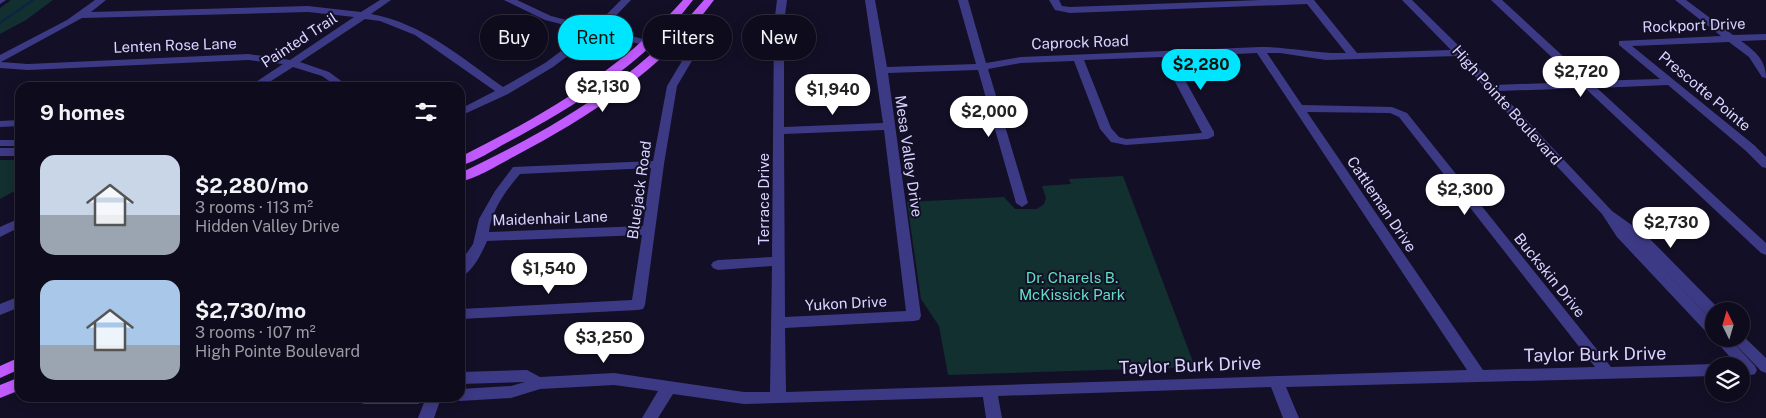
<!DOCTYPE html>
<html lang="en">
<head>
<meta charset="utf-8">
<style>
  :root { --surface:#0e0b1c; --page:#171425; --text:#f1f3f6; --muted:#9b9ba3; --line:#2e2b3b; --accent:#00e5ff }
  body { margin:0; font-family:"Public Sans",sans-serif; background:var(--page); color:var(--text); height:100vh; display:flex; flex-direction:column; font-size:19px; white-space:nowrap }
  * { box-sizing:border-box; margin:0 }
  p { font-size:16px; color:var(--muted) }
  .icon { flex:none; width:28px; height:28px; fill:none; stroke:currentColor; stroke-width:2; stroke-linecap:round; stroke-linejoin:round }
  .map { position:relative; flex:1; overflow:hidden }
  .panel { position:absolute; left:15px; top:82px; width:450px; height:320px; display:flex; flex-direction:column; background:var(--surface); border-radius:15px; box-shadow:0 2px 12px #0003,0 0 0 1px var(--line) }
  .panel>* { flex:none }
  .top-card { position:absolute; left:480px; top:15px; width:475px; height:45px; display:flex; gap:10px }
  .needle { width:32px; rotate:355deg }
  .tools { position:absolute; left:1705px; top:302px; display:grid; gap:10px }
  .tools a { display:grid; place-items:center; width:45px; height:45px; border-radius:50%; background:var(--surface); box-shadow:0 2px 12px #0003,0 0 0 1px var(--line); font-size:25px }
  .price { position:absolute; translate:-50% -42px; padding:0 11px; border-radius:18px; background:#fff; color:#222; font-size:16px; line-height:32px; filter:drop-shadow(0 1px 2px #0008) }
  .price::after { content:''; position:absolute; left:50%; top:30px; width:15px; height:11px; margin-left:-8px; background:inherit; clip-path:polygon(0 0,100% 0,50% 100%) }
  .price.selected { background:var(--accent); color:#111 }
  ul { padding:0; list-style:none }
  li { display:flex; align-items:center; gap:15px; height:125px; padding:0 25px }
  li span { display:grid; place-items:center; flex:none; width:140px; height:100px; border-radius:15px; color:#555 }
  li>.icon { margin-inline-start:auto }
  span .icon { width:60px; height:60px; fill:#fffc; stroke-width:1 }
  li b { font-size:21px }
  h2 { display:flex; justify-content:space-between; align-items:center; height:60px; padding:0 25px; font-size:21px }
  .chip { padding:0 18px; border-radius:22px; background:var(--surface); box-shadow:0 2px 12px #0003,0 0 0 1px var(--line); font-size:18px; line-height:45px }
  .chip.selected { background:var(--accent); color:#111 }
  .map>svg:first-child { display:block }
</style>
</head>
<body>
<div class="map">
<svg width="1766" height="418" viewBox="0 0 1766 418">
  <rect width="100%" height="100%" fill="#130f26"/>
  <path fill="#12302f" d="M11,0H53L26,20L0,34V8Z
    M0,160H20V188L0,199Z
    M1123,176L1195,367L948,375L939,326L921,299L907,202L1004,197L1015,209H1037L1044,204L1046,198L1042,186L1071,184L1069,179Z"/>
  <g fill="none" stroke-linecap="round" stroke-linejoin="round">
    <path stroke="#0c2248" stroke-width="2" d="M0,23L33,0"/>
    <path fill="#3d3a85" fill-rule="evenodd" d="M0,0H6L0,4Z
      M95,0H106L91,12L308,6L361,12L380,0H391L371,14C422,23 462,58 503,87L545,63L588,31L545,20L504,0H517L551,16L594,27L621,0H631L603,29L695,52L696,54L677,86L664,164L645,305L643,309L638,310L460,319V309L632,300L642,235L487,241C482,253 472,273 460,277V263L473,244L479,219L495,191L513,167L653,161L667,86L685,56L598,33L553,67L508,94L460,116V109L495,91L415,35L380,21L365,19L300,62L329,72L351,88H339L322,76L293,67L260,88H247L283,64L248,60L28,70L0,68V55L67,20ZM308,12L354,17L290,60L248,54L28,64L1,62L82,18ZM651,168L643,226L489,232C491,211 506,190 520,174Z
      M777,0H787L784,24V127L883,123L865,0H875L887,67L976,64L958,0H968L986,63L1021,57L1260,47C1289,47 1317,54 1346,53L1307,4L1070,13L1055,10L1049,0H1059L1062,6L1070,7L1261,0H1314L1357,53L1451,50L1402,0H1412L1464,51L1494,85L1578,82L1491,0H1502L1590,81L1660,79L1619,45V41L1721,36L1675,0H1686L1733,35L1766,34V40L1741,41C1755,51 1766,60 1766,78L1762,77L1749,57L1729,42L1632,46L1754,145L1766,157V168L1762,167L1746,151L1668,85L1597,88L1766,243V255L1761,253L1585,88L1499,91L1612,211L1647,236L1719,309L1720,311H1714V318L1709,317L1637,242L1714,322V336L1709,335L1617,237L1602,214L1517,124L1457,56L1326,60L1280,53H1267L1302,105L1392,107L1407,113L1611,367L1714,364L1719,366H1714V376L1286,387L1299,418H1283L1271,387L998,396L1002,418H986L983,397L744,404L673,394L658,418H642L658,391L614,385L540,389L511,398L460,401L455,399L454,398H460V389L511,386L525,382L460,384V372L527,370L540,377L614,373L744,392H770L772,266L718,270L713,268L711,265L713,262L718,260L772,257L774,24ZM1257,53L1467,370L786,392L785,328L914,321L919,320L921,316L888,73L978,70L1016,203L1022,207L1028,203L988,69L1021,63L1074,61L1100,129L1111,142L1126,145L1208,139L1214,136V132L1172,57ZM1162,57L1202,133L1126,139L1119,137L1111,128L1084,60ZM1307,112L1390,113L1399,117L1595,367L1483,370ZM884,130L906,311L785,317L784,134Z
      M20,120V126L0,127V121Z
      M0,140H20V146H0Z
      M0,148H20V156H0Z
      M20,218V227L0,237V227Z
      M20,296V307L0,315V304Z
      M1741,334L1766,358V373L1761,371L1734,343L1732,339H1741Z
      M1714,339H1730L1755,366L1757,370L1755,374C1749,376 1746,375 1741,370V366H1738Z
      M356,398H441L434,418H418L425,400L418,404H364L359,402Z"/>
    <path fill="#c25bff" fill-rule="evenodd" d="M683,0H693C646,62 576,106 508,142C493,150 477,161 460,166V157C544,115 620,71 683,0Z
      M704,0H714C663,69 589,117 515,156C498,165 479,177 460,182V173C555,128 635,81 704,0Z
      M20,357V369L0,378V366Z
      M20,377V390L0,398V385Z"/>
  </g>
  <g text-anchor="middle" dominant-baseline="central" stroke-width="4" stroke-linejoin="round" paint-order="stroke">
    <g font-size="15" fill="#d9d4ff" stroke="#130f26">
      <text transform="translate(1694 25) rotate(-2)">Rockport Drive</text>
      <text transform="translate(299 40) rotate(-33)">Painted Trail</text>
      <text transform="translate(1080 42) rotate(-2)">Caprock Road</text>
      <text transform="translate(175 45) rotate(-2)">Lenten Rose Lane</text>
      <text transform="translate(1705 91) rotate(40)">Prescotte Pointe</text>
      <text transform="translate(1507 105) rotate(48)">High Pointe Boulevard</text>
      <text transform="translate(909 156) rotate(82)">Mesa Valley Drive</text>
      <text transform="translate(639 190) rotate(-82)">Bluejack Road</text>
      <text transform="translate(763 199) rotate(-90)">Terrace Drive</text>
      <text transform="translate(1382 204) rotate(56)">Cattleman Drive</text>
      <text transform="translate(550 218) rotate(-2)">Maidenhair Lane</text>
      <text transform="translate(1550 275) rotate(51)">Buckskin Drive</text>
      <text transform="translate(846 303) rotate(-3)">Yukon Drive</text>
    </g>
    <g font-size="15" fill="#5fe0c0" stroke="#130f26">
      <text x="1072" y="277">Dr. Charels B.<tspan x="1072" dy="17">McKissick Park</tspan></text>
    </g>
    <g font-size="18" fill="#d9d4ff" stroke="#130f26">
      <text transform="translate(1595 354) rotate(-1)">Taylor Burk Drive</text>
      <text transform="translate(1190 365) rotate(-2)">Taylor Burk Drive</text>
    </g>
  </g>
</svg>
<div class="tools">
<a><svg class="needle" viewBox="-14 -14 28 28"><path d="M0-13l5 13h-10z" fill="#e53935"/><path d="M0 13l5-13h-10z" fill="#9b9ba3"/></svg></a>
<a><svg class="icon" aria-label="layers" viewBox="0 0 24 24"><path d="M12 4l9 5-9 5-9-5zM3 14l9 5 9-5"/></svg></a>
</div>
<b class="price selected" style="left:1201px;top:91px">$2,280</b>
<b class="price" style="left:1581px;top:98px">$2,720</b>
<b class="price" style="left:603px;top:113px">$2,130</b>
<b class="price" style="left:833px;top:116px">$1,940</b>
<b class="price" style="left:989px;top:138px">$2,000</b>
<b class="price" style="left:1465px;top:216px">$2,300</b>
<b class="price" style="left:1671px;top:249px">$2,730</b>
<b class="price" style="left:549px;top:295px">$1,540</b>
<b class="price" style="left:604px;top:364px">$3,250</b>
<div class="top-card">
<a class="chip">Buy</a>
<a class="chip selected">Rent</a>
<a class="chip">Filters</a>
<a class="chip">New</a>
</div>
<section class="panel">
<h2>9 homes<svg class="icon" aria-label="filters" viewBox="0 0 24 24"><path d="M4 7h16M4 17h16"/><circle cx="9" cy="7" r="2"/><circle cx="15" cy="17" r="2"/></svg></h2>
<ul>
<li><span style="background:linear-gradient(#c9d6e8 60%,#9aa5b1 0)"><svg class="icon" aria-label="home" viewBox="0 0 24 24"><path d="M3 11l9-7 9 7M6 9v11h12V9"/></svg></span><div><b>$2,280/mo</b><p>3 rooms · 113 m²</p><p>Hidden Valley Drive</p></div></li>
<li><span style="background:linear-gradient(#a9c7e8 65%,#9aa5b1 0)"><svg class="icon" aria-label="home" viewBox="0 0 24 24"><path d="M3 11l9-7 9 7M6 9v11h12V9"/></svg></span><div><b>$2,730/mo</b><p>3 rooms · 107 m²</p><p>High Pointe Boulevard</p></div></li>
</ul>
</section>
</div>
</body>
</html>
